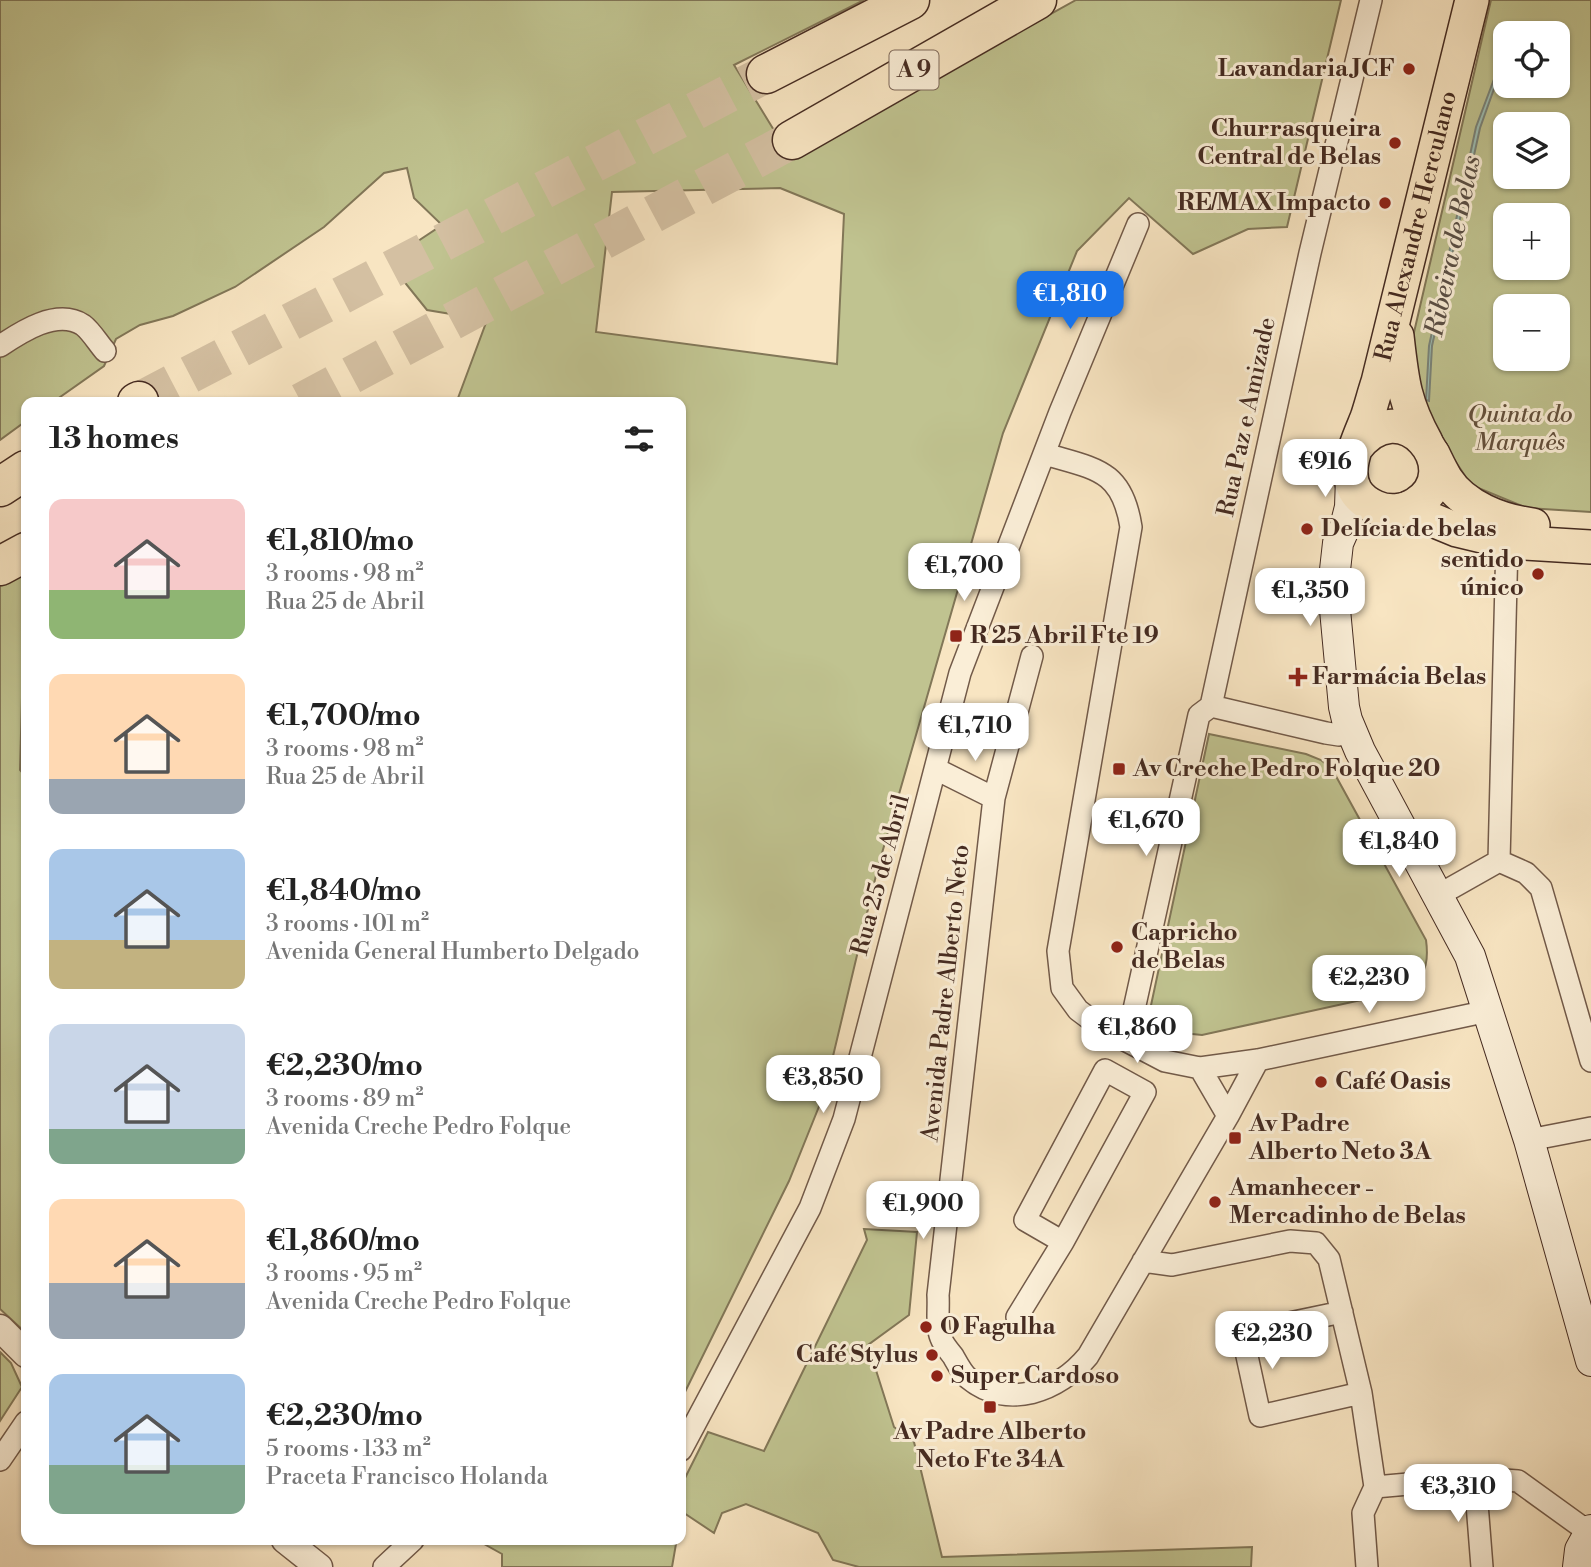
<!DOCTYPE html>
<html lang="en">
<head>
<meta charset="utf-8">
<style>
  :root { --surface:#fff; --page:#f6f6f6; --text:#222; --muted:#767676; --accent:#1a73e8 }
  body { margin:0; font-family:"Libre Bodoni",serif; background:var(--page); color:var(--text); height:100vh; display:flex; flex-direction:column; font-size:26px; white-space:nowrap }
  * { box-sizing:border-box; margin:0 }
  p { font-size:23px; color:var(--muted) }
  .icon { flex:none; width:38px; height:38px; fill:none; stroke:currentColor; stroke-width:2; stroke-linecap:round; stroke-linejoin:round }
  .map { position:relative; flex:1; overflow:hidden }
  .drawer { position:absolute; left:21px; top:397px; width:665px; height:1148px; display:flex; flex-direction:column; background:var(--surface); border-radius:14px; box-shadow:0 2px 5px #0004 }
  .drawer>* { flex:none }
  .buttons { position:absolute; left:1493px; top:21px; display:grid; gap:14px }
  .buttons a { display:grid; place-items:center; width:77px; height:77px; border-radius:14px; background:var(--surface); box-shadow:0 2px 5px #0004; font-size:35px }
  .price { position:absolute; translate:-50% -60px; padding:0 16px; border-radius:14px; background:#fff; color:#222; font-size:23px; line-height:46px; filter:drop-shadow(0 2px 4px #0008) }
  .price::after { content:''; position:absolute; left:50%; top:42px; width:21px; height:16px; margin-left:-10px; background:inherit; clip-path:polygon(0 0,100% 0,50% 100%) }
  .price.selected { background:var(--accent); color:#fff }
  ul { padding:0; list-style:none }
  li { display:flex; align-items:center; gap:21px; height:175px; padding:0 28px }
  li span { display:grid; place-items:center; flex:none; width:196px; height:140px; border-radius:14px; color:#555 }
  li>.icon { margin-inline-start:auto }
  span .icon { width:84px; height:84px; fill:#fffc; stroke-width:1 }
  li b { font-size:30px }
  h2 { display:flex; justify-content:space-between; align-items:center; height:84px; padding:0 28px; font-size:30px }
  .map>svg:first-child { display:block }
</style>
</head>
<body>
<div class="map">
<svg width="1591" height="1567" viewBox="0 0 1591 1567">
  <rect width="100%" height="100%" fill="#f8e5c2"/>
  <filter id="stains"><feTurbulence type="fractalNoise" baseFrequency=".00286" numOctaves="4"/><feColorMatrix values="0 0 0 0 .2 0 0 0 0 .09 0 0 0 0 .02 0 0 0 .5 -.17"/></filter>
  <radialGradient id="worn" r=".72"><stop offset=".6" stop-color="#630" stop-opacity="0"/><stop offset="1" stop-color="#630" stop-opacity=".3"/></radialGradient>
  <path fill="#c0c390" stroke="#827758" stroke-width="2" fill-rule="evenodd" d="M0,0H864L734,65L791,158L1076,0H1341L1287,227L1248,229L1193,254L1129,198L1077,251L1003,433L878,867L824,1094L789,1181L681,1400V402H454L458,398L487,320L427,310L402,279L406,249L442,225L414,198L407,168L384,173L324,227L235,287L173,316L140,325L116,339L104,366L53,402H26V421L0,440ZM780,188L844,214L837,364L596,332L612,192Z
    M1491,0H1591V512L1527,508L1471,485L1446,447L1424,409L1412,341ZM1505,33H1558V86H1505ZM1505,124H1558V177H1505ZM1505,215H1558V268H1505ZM1505,306H1558V359H1505Z
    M26,571V654L23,662L20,770L26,777V1333L0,1309V586Z
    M1209,734L1306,754L1321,760L1332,769L1426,940C1430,969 1422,985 1393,993L1202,1035L1172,1032L1147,1024Z
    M864,1229L917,1232L909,1315L868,1345L894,1427L914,1442L942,1557L1252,1547L1251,1567H859L833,1560L818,1533L746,1504L722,1513L714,1533L681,1511V1486L708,1432L764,1451L867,1240Z
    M0,1352L11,1363L22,1387L0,1421Z
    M477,1540H666L676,1544L672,1567H502V1554Z"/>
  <path fill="#9dbfb5" stroke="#7a847a" stroke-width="2" d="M1505,50V58L1480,128L1432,346L1429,401L1426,400L1429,346L1476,127Z"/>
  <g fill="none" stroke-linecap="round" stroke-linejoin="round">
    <path stroke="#d4c0a2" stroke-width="38" stroke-dasharray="38 19" stroke-linecap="butt" d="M139,401L766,74
      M301,402L792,140"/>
    <defs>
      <path id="minor" d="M0,346C21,332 57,308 83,325C91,331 98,343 105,351
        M1045,454C1095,469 1122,469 1131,527L1058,951L1062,988L1078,1010L1102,1028L1165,1061L1200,1068L1258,1060L1488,1011
        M1032,656L994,798L938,1295C939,1308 936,1326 941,1338C943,1344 949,1351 953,1356C957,1363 962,1373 968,1378C1008,1411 1059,1391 1088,1356L1228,1116L1258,1060
        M1351,730L1339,735L1326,733L1211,706L1310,253L1371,0
        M936,769L994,798
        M1499,861L1526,873L1541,888L1591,1061
        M1437,896L1499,861L1507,542
        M1127,1041L1199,715L1211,706
        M1200,1068L1228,1116
        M1529,1140L1591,1128
        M1143,1261L1172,1265L1290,1241L1316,1243L1329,1259L1361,1393L1375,1487
        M1342,1312L1242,1333L1260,1416L1361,1393
        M1017,1317L1063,1242L1145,1092L1105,1070L1025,1220L1063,1242
        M681,1450L810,1208L844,1119L960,673L1060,412L1138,224
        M0,1460L26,1422
        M1475,1478L1482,1567
        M384,1567L413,1540
        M1367,1567L1363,1513L1375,1487L1475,1478L1518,1481L1590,1533"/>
      <path id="tertiary" d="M0,1328L26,1354
        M285,1540L319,1567"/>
      <path id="secondary" d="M1351,477L1350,507L1345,527L1338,543L1333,588L1344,707L1347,720L1360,751L1470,956L1529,1140L1591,1361
        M1578,1567L1580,1550L1591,1530"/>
      <g id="primary">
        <path d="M1397,336C1402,381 1404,402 1426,442"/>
        <path id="s1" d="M1355,449C1401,386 1470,470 1416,504C1404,512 1388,513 1375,507C1334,488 1355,448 1367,418C1371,406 1374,394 1378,382L1472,0"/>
        <path d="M1433,454C1437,462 1441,471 1446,479C1464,507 1501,521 1533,525"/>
        <path d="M1406,509L1457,530L1507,542L1591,547"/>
      </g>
      <path id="motorway" d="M766,74L910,0
        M792,140L1037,0
        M137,402L139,401
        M0,487L26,470
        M0,566L26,552"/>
    </defs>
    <use href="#minor" stroke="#725a49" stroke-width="24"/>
    <use href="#tertiary" stroke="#725a49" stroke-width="29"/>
    <use href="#secondary" stroke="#452b21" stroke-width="32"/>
    <use href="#primary" stroke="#452b21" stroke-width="36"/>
    <use href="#motorway" stroke="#452b21" stroke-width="41"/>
    <use href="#minor" stroke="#faeed7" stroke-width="21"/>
    <use href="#tertiary" stroke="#faeed7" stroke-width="26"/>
    <use href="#secondary" stroke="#faeed7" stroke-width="30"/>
    <use href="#primary" stroke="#f8e5c2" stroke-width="33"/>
    <use href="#motorway" stroke="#f8e5c2" stroke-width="38"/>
  </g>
  <g fill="#8f2418" stroke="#faeed7" stroke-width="2.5">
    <circle cx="1409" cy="69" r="7"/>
    <circle cx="1395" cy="143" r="7"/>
    <circle cx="1385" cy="203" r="7"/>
    <circle cx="1307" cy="529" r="7"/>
    <circle cx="1538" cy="574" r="7"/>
    <rect x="949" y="629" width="14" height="14" rx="3.5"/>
    <path d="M1294.5 666.5h7v7h7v7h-7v7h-7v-7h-7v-7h7z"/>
    <rect x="1112" y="762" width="14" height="14" rx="3.5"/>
    <circle cx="1117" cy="947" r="7"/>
    <circle cx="1321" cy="1082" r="7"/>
    <rect x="1228" y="1131" width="14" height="14" rx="3.5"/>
    <circle cx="1215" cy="1202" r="7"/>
    <circle cx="926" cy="1327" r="7"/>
    <circle cx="932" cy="1355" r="7"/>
    <circle cx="937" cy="1376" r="7"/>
    <rect x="983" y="1400" width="14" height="14" rx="3.5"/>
  </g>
  <g text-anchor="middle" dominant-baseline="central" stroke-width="6" stroke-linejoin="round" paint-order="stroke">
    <rect fill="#faeed7" stroke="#7b6658" stroke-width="2" x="889.5" y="50.5" width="49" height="39" rx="5"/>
    <g font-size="23" font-weight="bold" fill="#452b21">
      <text x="914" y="70">A 9</text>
    </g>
    <g font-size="24" font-weight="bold" fill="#452b21" stroke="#faeed7" text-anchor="start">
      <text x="1395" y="69" text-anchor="end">Lavandaria JCF</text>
      <text x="1381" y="129" text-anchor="end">Churrasqueira<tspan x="1381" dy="28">Central de Belas</tspan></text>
      <text x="1371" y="203" text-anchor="end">RE/MAX Impacto</text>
      <text x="1321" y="529">Delícia de belas</text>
      <text x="1524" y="560" text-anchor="end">sentido<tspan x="1524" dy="28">único</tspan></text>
      <text x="970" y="636">R 25 Abril Fte 19</text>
      <text x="1312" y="677">Farmácia Belas</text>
      <text x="1133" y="769">Av Creche Pedro Folque 20</text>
      <text x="1131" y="933">Capricho<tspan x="1131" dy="28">de Belas</tspan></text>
      <text x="1335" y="1082">Café Oasis</text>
      <text x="1249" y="1124">Av Padre<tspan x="1249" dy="28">Alberto Neto 3A</tspan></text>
      <text x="1229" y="1188">Amanhecer -<tspan x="1229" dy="28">Mercadinho de Belas</tspan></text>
      <text x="940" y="1327">O Fagulha</text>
      <text x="918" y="1355" text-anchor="end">Café Stylus</text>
      <text x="951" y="1376">Super Cardoso</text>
      <text x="990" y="1432" text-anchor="middle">Av Padre Alberto<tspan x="990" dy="28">Neto Fte 34A</tspan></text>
    </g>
    <g font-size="24" fill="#452b21" stroke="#faeed7">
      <text stroke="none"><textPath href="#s1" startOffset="497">Rua Alexandre Herculano</textPath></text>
      <text transform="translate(1247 417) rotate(-78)">Rua Paz e Amizade</text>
      <text transform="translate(881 875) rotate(-75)">Rua 25 de Abril</text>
      <text transform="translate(946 993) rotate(-84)">Avenida Padre Alberto Neto</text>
    </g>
    <g font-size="24" font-style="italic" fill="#64513d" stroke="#faeed7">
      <text x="1520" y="415">Quinta do<tspan x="1520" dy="28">Marquês</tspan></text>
    </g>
    <g font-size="26" font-style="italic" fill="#5b5046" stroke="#faeed7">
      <text transform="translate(1453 246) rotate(-78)">Ribeira de Belas</text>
    </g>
  </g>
  <rect width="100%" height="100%" filter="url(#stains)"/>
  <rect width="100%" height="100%" fill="url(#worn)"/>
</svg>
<div class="buttons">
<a><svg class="icon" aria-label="locate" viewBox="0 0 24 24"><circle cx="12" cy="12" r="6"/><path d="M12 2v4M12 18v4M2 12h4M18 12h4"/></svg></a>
<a><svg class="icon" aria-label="layers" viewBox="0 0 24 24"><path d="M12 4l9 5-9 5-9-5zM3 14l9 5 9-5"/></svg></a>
<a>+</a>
<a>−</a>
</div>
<b class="price selected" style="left:1070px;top:331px">€1,810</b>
<b class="price" style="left:1325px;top:499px">€916</b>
<b class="price" style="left:964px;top:603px">€1,700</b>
<b class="price" style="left:1310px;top:628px">€1,350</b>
<b class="price" style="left:975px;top:763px">€1,710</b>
<b class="price" style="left:1146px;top:858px">€1,670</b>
<b class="price" style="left:1399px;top:879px">€1,840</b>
<b class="price" style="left:1369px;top:1015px">€2,230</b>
<b class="price" style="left:1137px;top:1065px">€1,860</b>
<b class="price" style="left:823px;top:1115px">€3,850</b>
<b class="price" style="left:923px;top:1241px">€1,900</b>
<b class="price" style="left:1272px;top:1371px">€2,230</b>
<b class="price" style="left:1458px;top:1524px">€3,310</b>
<section class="drawer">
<h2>13 homes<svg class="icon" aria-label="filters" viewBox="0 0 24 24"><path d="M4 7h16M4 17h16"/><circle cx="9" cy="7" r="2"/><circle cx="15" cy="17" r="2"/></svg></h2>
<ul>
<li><span style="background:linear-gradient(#f6c9c9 65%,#8fb573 0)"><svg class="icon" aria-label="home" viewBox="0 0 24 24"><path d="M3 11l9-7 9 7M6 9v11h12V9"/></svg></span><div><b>€1,810/mo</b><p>3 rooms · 98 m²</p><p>Rua 25 de Abril</p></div></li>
<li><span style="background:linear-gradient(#ffd9b3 75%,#9aa5b1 0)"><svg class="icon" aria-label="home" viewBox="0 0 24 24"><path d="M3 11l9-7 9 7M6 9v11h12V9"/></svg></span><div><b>€1,700/mo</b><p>3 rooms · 98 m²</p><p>Rua 25 de Abril</p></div></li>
<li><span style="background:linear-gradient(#a9c7e8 65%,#c2b280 0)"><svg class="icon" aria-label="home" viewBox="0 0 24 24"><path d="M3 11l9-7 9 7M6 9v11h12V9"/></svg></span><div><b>€1,840/mo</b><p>3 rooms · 101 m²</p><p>Avenida General Humberto Delgado</p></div></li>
<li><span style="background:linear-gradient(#c9d6e8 75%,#7fa58c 0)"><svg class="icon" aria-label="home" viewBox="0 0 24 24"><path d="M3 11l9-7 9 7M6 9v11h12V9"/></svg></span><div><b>€2,230/mo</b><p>3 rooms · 89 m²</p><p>Avenida Creche Pedro Folque</p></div></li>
<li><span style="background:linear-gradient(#ffd9b3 60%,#9aa5b1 0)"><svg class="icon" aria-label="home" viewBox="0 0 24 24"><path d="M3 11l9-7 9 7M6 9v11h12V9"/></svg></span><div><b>€1,860/mo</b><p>3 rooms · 95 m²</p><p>Avenida Creche Pedro Folque</p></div></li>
<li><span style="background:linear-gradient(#a9c7e8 65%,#7fa58c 0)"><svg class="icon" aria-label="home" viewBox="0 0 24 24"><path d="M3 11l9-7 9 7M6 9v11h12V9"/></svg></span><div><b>€2,230/mo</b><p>5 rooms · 133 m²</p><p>Praceta Francisco Holanda</p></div></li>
</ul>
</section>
</div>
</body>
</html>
